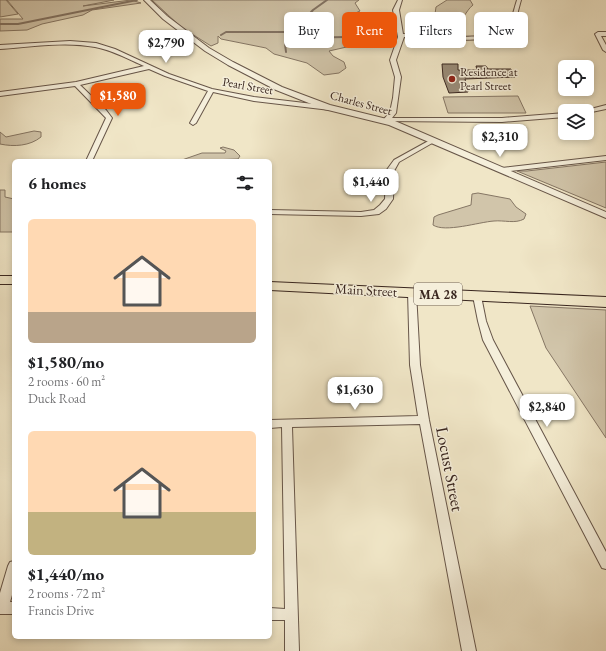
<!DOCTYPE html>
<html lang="en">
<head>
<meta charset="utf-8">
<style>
  :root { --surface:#fff; --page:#f2f2f2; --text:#202124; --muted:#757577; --accent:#ea580c }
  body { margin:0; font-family:"EB Garamond",serif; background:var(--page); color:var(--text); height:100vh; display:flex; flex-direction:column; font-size:15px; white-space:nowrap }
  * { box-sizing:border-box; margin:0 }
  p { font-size:13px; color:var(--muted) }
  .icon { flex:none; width:22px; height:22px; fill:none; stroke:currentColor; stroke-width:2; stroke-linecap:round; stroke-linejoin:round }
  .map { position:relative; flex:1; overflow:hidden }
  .side { position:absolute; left:12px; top:159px; width:260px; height:480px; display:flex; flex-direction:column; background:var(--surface); border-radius:6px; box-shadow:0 2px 6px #0003 }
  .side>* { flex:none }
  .guide { position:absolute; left:284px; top:12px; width:262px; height:36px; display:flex; gap:8px }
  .fabs { position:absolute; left:558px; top:60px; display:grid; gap:8px }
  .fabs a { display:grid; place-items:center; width:36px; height:36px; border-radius:6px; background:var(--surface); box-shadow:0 2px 6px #0003; font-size:20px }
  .price { position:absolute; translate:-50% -34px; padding:0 9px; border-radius:8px; background:#fff; color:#222; font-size:13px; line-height:26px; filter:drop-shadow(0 1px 2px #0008) }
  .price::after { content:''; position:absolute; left:50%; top:24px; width:12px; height:9px; margin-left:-6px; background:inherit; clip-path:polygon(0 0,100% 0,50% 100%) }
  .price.active { background:var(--accent); color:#fff }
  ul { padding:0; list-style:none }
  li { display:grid; align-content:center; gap:8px; height:212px; padding:0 16px }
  li span { display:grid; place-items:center; height:124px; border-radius:6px; color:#555 }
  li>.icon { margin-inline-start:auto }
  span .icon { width:72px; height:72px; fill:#fffc; stroke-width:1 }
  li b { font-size:17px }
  h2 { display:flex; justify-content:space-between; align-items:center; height:48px; padding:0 16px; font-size:17px }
  .pill { padding:0 14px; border-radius:6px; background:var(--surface); box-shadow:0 2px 6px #0003; font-size:14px; line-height:36px }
  .pill.active { background:var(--accent); color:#fff }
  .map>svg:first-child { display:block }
</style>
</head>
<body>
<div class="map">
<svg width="606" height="651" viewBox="0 0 606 651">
  <rect width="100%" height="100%" fill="#f0e6c7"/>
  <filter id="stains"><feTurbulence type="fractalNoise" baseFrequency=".005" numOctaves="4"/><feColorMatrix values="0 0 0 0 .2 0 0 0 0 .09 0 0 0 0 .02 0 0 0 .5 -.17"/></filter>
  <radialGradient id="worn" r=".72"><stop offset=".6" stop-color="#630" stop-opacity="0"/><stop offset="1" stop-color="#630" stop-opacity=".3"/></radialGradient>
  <path fill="#d1c5aa" stroke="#857664" d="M0,0H6L18,14L0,17Z
    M7,0H114L83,6L131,0L141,3L92,10L83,15L42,24L27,30L0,31V19H23Z
    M152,0H359L355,3L360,11L351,15L354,21L363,25L359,28L361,32L357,38L360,44L329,51L333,56L344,62L346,68L339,73L324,75L307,63L274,54L266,48L221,39L218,36V43L211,46L181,27Z
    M447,0H470L473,5C469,8 467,12 464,16C459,22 445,20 438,17L435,14L436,7Z
    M518,96L526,113H448L443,97Z
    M34,131L41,132V137C30,146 14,147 0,144V132L6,137Z
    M223,147L234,150L240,156L238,159L179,161L202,153H225L226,151L220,148Z
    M606,162V208L517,171H527Z
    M0,190H5V197L14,199V232H0Z
    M478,193L510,199L516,207L526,214L524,219C515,224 504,220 494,221C479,222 445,233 433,225L434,217L438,215L471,205L472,194Z
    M530,306L606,310V438L546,348Z"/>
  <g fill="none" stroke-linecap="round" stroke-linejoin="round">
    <path stroke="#827262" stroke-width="2" d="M0,24H18L137,0
      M293,32L295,38L346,37
      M221,35L226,32H293L313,10L327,0
      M286,52L285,44L295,38"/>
  </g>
  <path fill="#988a76" stroke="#39261f" d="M442,64H458V70H477L476,66H486L488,69H511L515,77L465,79L468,92L449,93L443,77Z"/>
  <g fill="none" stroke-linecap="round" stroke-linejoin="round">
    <defs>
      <path id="minor" d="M398,0H402L399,10L403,34C423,35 492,42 505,29C512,22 514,9 517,0H521C518,10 516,24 508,32C493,45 425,38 404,37L396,60L401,77L396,113L392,118H502L565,113V117L502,122L384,121V119L390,112L393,98L395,77L390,60L398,37L393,10Z
        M598,32H606V36H601L606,45V52L603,50L595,34Z
        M70,41L96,43L115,49L169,74L212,89L254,97L330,106L333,108L330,110L254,101L213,92L196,123L193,125L190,123L208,91L165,76L149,69L80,85L106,110L112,118L92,161H86L106,118L75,86L0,96V92L76,82L144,66C128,59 112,50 95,47C64,41 31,47 0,49V45Z
        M606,105V109L587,113V111H583Z
        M432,139L435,141L434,142L399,162L394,171L393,199L386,209L379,214L361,216L270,214V210L361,212L374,210L380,205L385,199L386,171L394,160Z
        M606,156V160L502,172L498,170L502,168Z
        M412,289L416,292L420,365L429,420L476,651H462L420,424L292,427L299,651H285V620H270V608L285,609L282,427L270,428V420L418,416L410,365L408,292Z
        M477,293L481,296L486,321L493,340L606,552V569L602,568L483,340L478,321L473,296Z
        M14,561V588L10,602H14V614H0V593L8,566L10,562Z"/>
      <path id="tertiary" d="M144,0H150L167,16L209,48L233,62L282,87L330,105L395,121L606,212V218L389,125L324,109L276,90L228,65L205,51L163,19Z"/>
      <path id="primary" d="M0,276H14V284H0Z
        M270,282L606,297V307L270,290Z"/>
    </defs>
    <use href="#minor" stroke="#675649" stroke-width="2"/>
    <use href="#tertiary" stroke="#675649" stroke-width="2"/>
    <use href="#primary" stroke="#39261f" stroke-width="2"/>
    <use href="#minor" fill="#f5efdb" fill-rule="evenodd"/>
    <use href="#tertiary" fill="#f5efdb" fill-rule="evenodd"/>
    <use href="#primary" fill="#f0e6c7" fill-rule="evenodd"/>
  </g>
  <circle fill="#8f2418" stroke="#f5efdb" stroke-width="1.5" cx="452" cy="79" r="4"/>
  <g text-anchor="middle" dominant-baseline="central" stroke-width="3" stroke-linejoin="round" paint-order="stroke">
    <g font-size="12" fill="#39261f" stroke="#f5efdb" text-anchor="start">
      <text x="460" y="72">Residence at<tspan x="460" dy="14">Pearl Street</tspan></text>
    </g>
    <g font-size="12" fill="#39261f" stroke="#f5efdb">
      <text transform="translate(248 86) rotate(10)">Pearl Street</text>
      <text transform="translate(361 103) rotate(15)">Charles Street</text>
    </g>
    <rect fill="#f5efdb" stroke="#716257" stroke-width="1" x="414" y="283" width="48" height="22" rx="3"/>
    <g font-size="13" font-weight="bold" fill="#39261f">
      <text x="438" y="294">MA 28</text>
    </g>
    <g font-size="14" fill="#39261f" stroke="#f5efdb">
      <text transform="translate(366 290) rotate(3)">Main Street</text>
    </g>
    <g font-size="17" fill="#39261f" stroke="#f5efdb">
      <text transform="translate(450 469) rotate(79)">Locust Street</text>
    </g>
  </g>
  <rect width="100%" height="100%" filter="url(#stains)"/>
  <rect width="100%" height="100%" fill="url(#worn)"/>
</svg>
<div class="fabs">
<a><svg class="icon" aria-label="locate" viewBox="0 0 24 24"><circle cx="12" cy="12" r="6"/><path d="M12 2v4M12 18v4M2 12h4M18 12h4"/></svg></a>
<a><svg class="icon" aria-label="layers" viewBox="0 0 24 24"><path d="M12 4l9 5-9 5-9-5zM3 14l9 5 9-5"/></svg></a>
</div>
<b class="price" style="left:166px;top:64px">$2,790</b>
<b class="price active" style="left:118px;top:117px">$1,580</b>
<b class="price" style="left:500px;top:158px">$2,310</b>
<b class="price" style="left:371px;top:203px">$1,440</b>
<b class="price" style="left:355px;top:411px">$1,630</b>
<b class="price" style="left:547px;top:428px">$2,840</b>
<div class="guide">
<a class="pill">Buy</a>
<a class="pill active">Rent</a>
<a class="pill">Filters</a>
<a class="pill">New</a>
</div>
<section class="side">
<h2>6 homes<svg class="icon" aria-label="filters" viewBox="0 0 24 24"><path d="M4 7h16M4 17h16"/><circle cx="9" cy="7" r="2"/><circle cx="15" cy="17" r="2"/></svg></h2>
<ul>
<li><span style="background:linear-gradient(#ffd9b3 75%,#b9a48a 0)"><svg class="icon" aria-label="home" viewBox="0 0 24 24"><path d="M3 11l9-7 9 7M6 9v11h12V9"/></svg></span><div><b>$1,580/mo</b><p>2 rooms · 60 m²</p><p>Duck Road</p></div></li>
<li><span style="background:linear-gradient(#ffd9b3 65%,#c2b280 0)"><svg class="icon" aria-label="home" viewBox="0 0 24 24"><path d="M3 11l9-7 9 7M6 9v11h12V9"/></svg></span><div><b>$1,440/mo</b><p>2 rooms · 72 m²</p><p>Francis Drive</p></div></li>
</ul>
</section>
</div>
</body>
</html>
